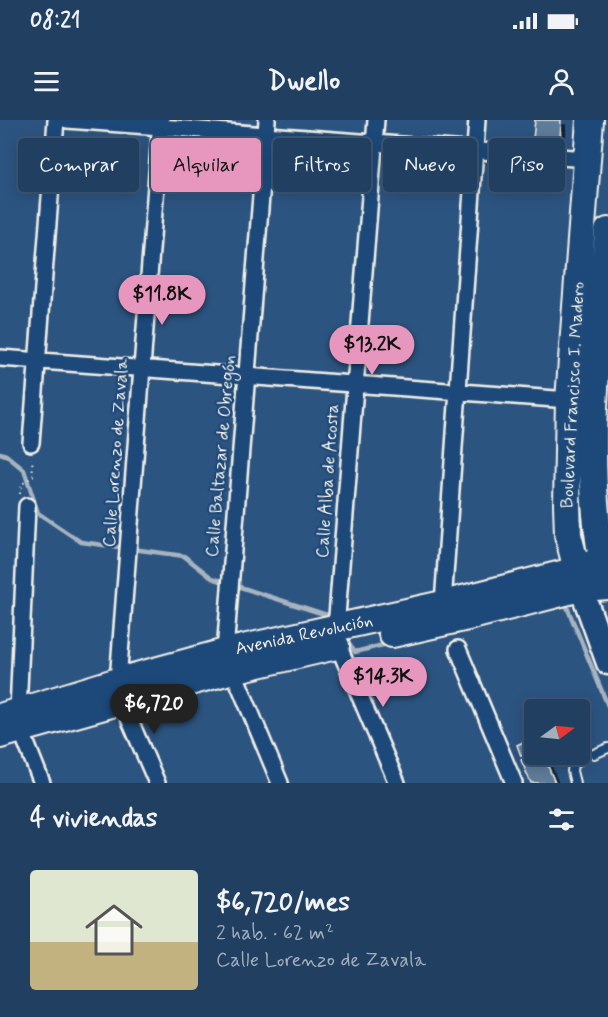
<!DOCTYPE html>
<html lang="es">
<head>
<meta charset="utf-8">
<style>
  :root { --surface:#213f61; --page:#294667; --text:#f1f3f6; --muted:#a2afbd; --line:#3e5876; --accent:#e797bd }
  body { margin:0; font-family:Mynerve,sans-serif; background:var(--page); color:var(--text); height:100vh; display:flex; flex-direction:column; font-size:22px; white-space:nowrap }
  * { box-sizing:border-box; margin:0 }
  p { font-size:20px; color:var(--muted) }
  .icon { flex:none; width:33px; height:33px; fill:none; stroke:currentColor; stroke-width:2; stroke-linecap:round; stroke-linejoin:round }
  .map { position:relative; height:663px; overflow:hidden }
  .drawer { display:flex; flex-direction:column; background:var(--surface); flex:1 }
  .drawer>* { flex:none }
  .hud { position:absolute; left:18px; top:18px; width:573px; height:54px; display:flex; gap:12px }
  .needle { width:39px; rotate:75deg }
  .tools { position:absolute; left:524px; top:579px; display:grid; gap:12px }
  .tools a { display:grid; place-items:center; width:66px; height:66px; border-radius:6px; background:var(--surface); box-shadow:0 3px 15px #0003,0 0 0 2px var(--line); font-size:30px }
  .price { position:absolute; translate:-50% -51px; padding:0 14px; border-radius:21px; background:var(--accent); color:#111; font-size:20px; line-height:39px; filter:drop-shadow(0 2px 3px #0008) }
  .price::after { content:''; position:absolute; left:50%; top:36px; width:18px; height:14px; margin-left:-9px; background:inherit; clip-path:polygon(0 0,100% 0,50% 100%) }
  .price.current { background:#222; color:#fff }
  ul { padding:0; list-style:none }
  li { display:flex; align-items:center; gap:18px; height:150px; padding:0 30px }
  li span { display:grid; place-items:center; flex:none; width:168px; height:120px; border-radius:6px; color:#555 }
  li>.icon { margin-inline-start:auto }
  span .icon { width:72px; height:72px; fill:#fffc; stroke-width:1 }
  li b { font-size:26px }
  h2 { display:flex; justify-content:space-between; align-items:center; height:72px; padding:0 30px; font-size:26px }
  .tag { padding:0 21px; border-radius:6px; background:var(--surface); box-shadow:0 3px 15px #0003,0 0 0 2px var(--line); font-size:21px; line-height:54px }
  .tag.current { background:var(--accent); color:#111 }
  .status { display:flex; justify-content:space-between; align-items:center; height:42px; padding:0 30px; background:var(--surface); direction:ltr }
  .status svg { height:16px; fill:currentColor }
  header { display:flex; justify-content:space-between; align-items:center; height:78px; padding:0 30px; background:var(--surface); font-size:27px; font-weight:700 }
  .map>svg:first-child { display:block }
</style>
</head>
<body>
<div class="status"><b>08:21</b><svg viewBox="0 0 49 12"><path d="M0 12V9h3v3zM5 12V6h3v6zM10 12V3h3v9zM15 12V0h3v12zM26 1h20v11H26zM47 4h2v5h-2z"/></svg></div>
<header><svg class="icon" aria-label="menu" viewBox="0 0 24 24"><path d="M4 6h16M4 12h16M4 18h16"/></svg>Dwello<svg class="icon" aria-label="person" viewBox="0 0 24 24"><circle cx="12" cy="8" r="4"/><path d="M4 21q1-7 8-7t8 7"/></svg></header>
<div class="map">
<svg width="608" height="663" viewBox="0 0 608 663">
  <defs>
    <filter id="shadow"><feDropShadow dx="5" dy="5" stdDeviation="0" flood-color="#0009"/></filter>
  </defs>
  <rect width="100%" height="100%" fill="#2c5481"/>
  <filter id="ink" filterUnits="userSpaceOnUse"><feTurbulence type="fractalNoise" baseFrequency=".0167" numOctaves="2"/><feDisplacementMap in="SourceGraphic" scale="12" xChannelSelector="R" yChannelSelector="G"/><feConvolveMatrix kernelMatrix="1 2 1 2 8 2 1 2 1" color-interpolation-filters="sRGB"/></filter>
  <g filter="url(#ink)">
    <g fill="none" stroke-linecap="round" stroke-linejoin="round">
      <path stroke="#a7b4c0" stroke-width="4.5" d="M0,333L6,335L24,350L38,393L81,422L184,436L212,458L327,495L330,500
        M565,482L608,586
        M345,519L355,532L391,523"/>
    </g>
    <path fill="#5e7b9a" stroke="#f4f1e8" stroke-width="1.5" filter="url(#shadow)" d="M535,0H561L560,22L533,19Z
      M534,617V631L521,636L517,625Z
      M534,634H543L555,663H531L521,640Z"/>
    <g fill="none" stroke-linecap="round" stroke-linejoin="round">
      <defs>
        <path id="lane" d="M594,634L608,628
          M575,663L572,651L573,644L578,642"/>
        <path id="street" d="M67,0L587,39
          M0,238L569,280
          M31,323L56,0
          M443,484L477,0
          M336,509L376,0
          M338,525L397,663
          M458,529L514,663
          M225,532L267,0
          M233,550L280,663
          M118,561L161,0
          M121,580L157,663
          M18,592L27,386
          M21,610L42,663"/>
        <path id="secondary" d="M581,468L608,543"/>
        <path id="primary" d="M605,454C581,342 599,224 608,111
          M581,465L568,415L567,384L569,280L590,0
          M392,514L472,496L581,468L608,466
          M0,597L118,561L225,532L443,484L577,450L608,437
          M0,615L233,550L336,526"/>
      </defs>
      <use href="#lane" stroke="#f4f1e8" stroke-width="12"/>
      <use href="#street" stroke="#f4f1e8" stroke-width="20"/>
      <use href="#secondary" stroke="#f4f1e8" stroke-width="27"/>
      <use href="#primary" stroke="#f4f1e8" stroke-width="30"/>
      <path stroke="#f4f1e8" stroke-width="2" stroke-dasharray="1.5 4.5" stroke-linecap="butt" d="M20,374L21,365L33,356L32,338"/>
      <use href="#lane" stroke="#1f4a7a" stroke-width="8"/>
      <use href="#street" stroke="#1f4a7a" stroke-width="15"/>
      <use href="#secondary" stroke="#1f4a7a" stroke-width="22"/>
      <use href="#primary" stroke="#1f4a7a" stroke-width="26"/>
    </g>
  </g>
  <g text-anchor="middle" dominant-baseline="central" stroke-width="5" stroke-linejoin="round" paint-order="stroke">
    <g font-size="18" fill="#f4f1e8" stroke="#1f4a7a">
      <text transform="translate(573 275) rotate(-87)">Boulevard Francisco I. Madero</text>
      <text transform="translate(116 333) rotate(-86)">Calle Lorenzo de Zavala</text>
      <text transform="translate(221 336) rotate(-85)">Calle Baltazar de Obregón</text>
      <text transform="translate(328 361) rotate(-86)">Calle Alba de Acosta</text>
      <text transform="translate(304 515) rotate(-12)">Avenida Revolución</text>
    </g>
  </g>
</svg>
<div class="tools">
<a><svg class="needle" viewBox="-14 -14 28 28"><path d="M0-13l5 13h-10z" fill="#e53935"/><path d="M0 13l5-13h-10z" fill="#a2afbd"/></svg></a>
</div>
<b class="price" style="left:162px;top:206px">$11.8K</b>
<b class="price" style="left:372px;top:256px">$13.2K</b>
<b class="price" style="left:383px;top:588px">$14.3K</b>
<b class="price current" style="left:154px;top:615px">$6,720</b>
<div class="hud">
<a class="tag">Comprar</a>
<a class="tag current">Alquilar</a>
<a class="tag">Filtros</a>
<a class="tag">Nuevo</a>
<a class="tag">Piso</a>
</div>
</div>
<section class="drawer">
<h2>4 viviendas<svg class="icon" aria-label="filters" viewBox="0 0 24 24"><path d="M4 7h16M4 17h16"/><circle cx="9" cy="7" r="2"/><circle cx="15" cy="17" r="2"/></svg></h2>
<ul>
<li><span style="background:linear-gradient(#dfe7d0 60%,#c2b280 0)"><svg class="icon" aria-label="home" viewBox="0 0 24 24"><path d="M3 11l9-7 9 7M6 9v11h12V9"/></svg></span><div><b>$6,720/mes</b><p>2 hab. · 62 m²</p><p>Calle Lorenzo de Zavala</p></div></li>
</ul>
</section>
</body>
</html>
